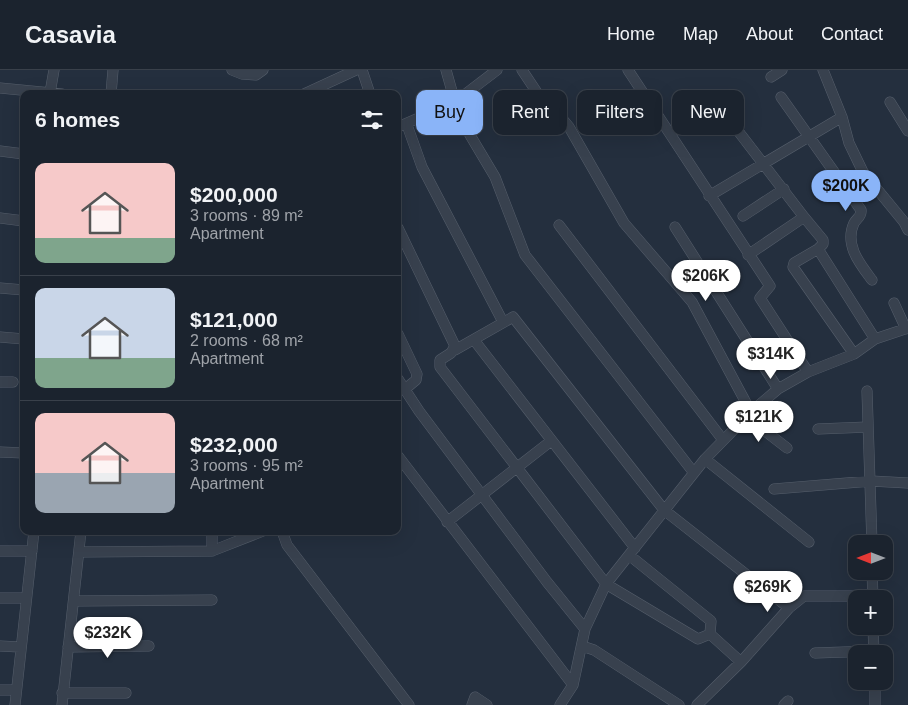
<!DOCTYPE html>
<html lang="en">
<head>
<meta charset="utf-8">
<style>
  :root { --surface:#1b232e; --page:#242b36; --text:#f1f3f6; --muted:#a0a4aa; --line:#39404a; --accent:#8ab4f8 }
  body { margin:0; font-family:Arial,sans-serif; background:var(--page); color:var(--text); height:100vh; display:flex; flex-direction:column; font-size:19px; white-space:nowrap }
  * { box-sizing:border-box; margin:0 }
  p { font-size:16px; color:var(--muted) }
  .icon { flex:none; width:28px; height:28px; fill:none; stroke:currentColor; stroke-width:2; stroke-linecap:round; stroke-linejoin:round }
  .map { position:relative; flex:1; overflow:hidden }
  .sheet { position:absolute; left:20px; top:20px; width:381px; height:445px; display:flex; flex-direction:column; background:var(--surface); border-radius:10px; box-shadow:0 5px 20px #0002,0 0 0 1px var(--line) }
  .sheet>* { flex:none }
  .banner { position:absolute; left:416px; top:20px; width:416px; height:45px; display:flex; gap:10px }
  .needle { width:32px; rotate:270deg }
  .buttons { position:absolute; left:848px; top:465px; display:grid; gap:10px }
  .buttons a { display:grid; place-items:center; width:45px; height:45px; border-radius:10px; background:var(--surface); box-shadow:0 5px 20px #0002,0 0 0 1px var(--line); font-size:25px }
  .price { position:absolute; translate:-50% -42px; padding:0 11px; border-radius:18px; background:#fff; color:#222; font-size:16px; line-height:32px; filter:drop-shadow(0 1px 2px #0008) }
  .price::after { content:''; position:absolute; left:50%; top:30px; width:15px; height:11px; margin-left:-8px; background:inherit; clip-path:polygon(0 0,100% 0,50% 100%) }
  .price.active { background:var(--accent); color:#111 }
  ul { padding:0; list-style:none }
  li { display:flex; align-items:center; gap:15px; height:125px; padding:0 15px }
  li+li { border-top:1px solid var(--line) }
  li span { display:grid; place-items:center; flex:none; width:140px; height:100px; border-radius:10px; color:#555 }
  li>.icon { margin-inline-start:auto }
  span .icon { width:60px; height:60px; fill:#fffc; stroke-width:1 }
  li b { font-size:21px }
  h2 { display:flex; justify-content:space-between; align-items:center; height:60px; padding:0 15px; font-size:21px }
  .pill { padding:0 18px; border-radius:10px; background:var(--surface); box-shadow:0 5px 20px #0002,0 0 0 1px var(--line); font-size:18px; line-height:45px }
  .pill.active { background:var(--accent); color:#111 }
  header { display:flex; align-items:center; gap:30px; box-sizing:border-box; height:70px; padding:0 25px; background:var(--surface); border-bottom:1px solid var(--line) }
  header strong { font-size:24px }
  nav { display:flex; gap:28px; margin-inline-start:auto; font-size:18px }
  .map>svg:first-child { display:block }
</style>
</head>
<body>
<header>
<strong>Casavia</strong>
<nav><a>Home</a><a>Map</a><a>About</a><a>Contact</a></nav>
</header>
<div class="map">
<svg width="908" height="635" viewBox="0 0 908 635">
  <rect width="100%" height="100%" fill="#242f3e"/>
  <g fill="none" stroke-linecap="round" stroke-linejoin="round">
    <defs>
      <path id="minor" d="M232,0L242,4L256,5L263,0
        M362,0L370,24
        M446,0L455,32L470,65L495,107L525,185L694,403
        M522,0L542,30L555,40L569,57L624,153L692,232L751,342
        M628,0L770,216L760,228L808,302
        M823,0L842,47L849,73L863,102L904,152L908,160
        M771,7L782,0
        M0,18L62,24
        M50,23L54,0
        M111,24L113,0
        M304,24L356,0
        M781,27L861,140C862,146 857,148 854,153C844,175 860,194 872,210
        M890,32L908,61
        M407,55L422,97L503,252
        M398,57L455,32L497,0
        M735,57L804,147L748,185
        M0,81L24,84
        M709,126L842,47
        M743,146L784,119
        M804,147L823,170V174L818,179L794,193L793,197L854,284
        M0,148L24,151
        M559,155L723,370
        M675,157L778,319
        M398,158L455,276L451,283L440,290V297L606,514L698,569L710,564
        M818,179L875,269
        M0,218L24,220
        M894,233L906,259
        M398,264L417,304L416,310L404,320
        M0,267L24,269
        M474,270L635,478
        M455,280L513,247L664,440L789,538
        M398,309L419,341L547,512L585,559
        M0,312H13
        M867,321L872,474
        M747,347L787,378
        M818,359L868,357
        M0,382L24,383
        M398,386L573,615
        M705,389L809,472
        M774,419L871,411L908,413
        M447,452L551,371
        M212,461V481
        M282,461L287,475L409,635
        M0,481H32
        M79,482L212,481L263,461
        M629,485L711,551L710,564L741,592
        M872,501L873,529
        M0,528H26
        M74,531L212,530
        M873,556L874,584
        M0,576L20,577
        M582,576L594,580L679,635
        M68,577L149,576
        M815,583L874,581
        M875,611V635
        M0,620H16
        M62,623H126
        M15,635L34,461
        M62,635L81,461
        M472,635L475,627L487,635
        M560,635L573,615L585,559L606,514L705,389L751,342L778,319L808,302L854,284L875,269L908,258
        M697,635L741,592L789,538L804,526H873
        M784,635L788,631"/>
    </defs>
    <use href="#minor" stroke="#565f6c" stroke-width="11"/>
    <use href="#minor" stroke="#38414e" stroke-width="10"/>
  </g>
</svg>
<div class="buttons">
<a><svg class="needle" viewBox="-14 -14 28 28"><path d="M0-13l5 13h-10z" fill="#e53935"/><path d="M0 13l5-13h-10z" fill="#a0a4aa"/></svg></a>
<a>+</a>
<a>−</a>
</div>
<b class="price active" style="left:846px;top:142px">$200K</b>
<b class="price" style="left:706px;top:232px">$206K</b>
<b class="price" style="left:771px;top:310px">$314K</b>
<b class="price" style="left:759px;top:373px">$121K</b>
<b class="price" style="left:768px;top:543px">$269K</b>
<b class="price" style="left:108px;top:589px">$232K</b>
<div class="banner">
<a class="pill active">Buy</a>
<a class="pill">Rent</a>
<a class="pill">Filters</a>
<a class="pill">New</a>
</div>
<section class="sheet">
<h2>6 homes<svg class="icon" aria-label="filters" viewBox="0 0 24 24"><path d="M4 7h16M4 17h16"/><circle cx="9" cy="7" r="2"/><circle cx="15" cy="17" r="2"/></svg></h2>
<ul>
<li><span style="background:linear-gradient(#f6c9c9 75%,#7fa58c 0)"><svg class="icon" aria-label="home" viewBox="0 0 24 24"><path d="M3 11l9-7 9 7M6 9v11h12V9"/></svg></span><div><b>$200,000</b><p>3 rooms · 89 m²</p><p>Apartment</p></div></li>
<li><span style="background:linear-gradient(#c9d6e8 70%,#7fa58c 0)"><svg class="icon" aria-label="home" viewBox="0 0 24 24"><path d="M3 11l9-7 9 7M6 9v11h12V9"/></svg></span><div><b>$121,000</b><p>2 rooms · 68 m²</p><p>Apartment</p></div></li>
<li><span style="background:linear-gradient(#f6c9c9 60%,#9aa5b1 0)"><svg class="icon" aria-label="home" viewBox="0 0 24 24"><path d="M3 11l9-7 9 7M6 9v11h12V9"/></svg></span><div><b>$232,000</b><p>3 rooms · 95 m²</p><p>Apartment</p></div></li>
</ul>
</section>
</div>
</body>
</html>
